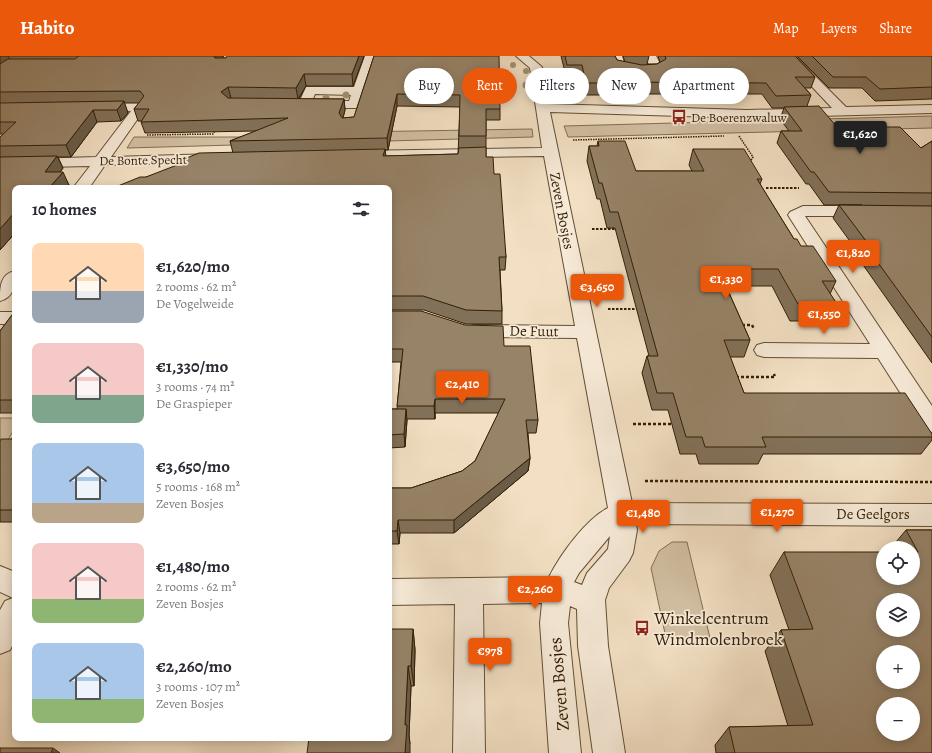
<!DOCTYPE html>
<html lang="en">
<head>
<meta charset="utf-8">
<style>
  :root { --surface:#fff; --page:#f2f2f3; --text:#2b2b33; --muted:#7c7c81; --accent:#ea580c }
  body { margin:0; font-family:Alegreya,serif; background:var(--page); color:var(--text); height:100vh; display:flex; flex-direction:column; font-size:15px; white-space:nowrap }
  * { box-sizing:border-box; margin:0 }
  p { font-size:13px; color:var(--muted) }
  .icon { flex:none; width:22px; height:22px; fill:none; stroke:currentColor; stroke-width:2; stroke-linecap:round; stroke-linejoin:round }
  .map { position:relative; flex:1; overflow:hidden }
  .panel { position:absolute; left:12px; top:129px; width:380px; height:556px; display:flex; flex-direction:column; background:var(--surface); border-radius:8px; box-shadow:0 2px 10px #0003 }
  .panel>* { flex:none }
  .top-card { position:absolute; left:404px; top:12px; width:380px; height:36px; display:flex; gap:8px }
  .buttons { position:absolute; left:876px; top:485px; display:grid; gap:8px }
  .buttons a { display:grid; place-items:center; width:44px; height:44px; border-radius:50%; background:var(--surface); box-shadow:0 2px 10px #0003; font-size:20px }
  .price { position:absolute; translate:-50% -34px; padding:0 9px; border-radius:4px; background:var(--accent); color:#fff; font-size:13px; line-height:26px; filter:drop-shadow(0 1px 2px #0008) }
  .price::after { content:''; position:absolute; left:50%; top:24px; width:12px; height:9px; margin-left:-6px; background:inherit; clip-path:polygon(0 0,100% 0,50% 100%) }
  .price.active { background:#222; color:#fff }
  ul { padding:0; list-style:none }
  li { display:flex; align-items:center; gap:12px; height:100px; padding:0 20px }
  li span { display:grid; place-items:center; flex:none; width:112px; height:80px; border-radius:8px; color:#555 }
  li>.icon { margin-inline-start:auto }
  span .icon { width:48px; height:48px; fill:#fffc; stroke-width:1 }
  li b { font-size:17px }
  h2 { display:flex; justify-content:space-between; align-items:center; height:48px; padding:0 20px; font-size:17px }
  .chip { padding:0 14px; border-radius:18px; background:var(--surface); box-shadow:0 2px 10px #0003; font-size:14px; line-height:36px }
  .chip.active { background:var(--accent); color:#fff }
  header { display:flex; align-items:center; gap:24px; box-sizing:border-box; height:56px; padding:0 20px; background:var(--accent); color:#fff }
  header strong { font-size:19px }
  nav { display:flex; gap:22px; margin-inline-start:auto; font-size:14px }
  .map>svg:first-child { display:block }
</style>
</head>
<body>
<header>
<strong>Habito</strong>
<nav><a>Map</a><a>Layers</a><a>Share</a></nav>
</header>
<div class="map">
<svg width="932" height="697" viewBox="0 0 932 697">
  <rect width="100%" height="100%" fill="#f3e0c4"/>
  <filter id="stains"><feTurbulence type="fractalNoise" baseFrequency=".005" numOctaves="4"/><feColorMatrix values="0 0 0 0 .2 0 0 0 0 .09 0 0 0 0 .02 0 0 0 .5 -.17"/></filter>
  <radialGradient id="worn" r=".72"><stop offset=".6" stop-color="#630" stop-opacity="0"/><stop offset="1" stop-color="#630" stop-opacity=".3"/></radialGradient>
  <path fill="#d2bfa3" stroke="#826e54" d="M932,60V72L568,81L564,70Z
    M532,73L533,81L351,86L354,76Z
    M134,81H343L341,86L127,92Z
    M0,362H15V372L0,397Z
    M672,486H687L710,582H666L651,512L659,495Z"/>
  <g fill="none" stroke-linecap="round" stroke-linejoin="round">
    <defs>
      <path id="minor" d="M365,0H377L358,52H300L298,49L306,31H354ZM315,38L351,39L349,45H312Z
        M516,0H529L542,11L548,48L747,54L832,52L783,0H795L846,51L932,49V57L747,62L550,56L632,447L932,448V470L636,468L637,474L633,497L629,505L609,532L605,544L608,590L625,697H593L578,590L577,553L570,550L568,567L581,697H549L540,567L542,547L483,548L485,697H453L455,548L389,549V523L549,521C560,499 586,463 608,452L577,282L474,281L467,279L464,275L467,271L474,269L575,270L544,100L355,103L350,102L348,99L350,96L355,95L542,92L530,12ZM610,480L608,493L587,517L582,529L574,526L579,517Z
        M610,0H622L625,10L630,11L650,10L644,0H656L663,13C656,22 625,18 616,14Z
        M97,47H140L146,51L111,101L215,98L220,99L222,102L220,105L215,106L105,109L89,132H73L90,110L0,112V104L96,101L131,55L93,54L91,51Z
        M803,150H866L872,152L874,155L872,158L866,160H805L932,350V376L924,374L878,302L764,301L757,299L754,294L757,289L764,287L870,288L788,159L790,156Z
        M15,215C15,228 15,241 0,245C0,231 0,218 15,215Z
        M0,256H15V268H0Z
        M0,510L15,516V584L10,594L0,598V554L5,545L13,542L0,536Z"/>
    </defs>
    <use href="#minor" stroke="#634e34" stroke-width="2"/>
    <path stroke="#331e04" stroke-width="1.5" stroke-dasharray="1.5 1" stroke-linecap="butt" d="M497,27H514
      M147,79L213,78L216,73
      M739,80L753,101L750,106
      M573,84L724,80"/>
    <path stroke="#331e04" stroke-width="2" stroke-dasharray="2.5 1.5" stroke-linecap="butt" d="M766,132H799
      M592,173H619
      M608,253H639"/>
    <path stroke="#331e04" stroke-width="2.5" stroke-dasharray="3 2" stroke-linecap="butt" d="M742,269H752L754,273
      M736,321H775L774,318
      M633,368H674
      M11,385L15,378
      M645,425L932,426"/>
    <use href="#minor" fill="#f7ebd9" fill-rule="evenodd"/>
  </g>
  <g fill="#a49075">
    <circle cx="513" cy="9" r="3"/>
    <circle cx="526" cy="15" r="3"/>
    <circle cx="526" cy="29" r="3.5"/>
    <circle cx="346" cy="39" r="3.5"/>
    <circle cx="326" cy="42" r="3.5"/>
  </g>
  <path fill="#827159" stroke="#331e04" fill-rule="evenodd" d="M0,0H224L222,2L364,0L353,30H306L299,43H344L345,54L343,62L354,61L374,0L500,53V64H486V101L494,118L506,201L505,214H500L502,255V268H466L424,254H389V132L146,121L233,97L230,85L256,75L145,77L141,66L142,65H138L134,53L139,47H124L128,57L121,65L97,66L71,101H58L63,112L60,116L69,129L15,132V177L0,194V81L3,78H0ZM397,50L460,51L458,98L386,100L385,94H388Z
    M561,0H615L617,4L625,6L623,0H649L647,8H657L660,6L658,0H795L815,21L811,32H805L811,39L807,50L837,71L921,92L932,85V307L861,206L863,203L833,162L839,149H862H824L809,128H806L777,87L781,75H789L780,63L784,52H772L762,38H624V39H585L580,20H566Z
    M797,0H932V43L875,45L862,32H829Z
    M598,85L636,115H692L689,109L693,93L762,123L760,128L794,183L836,225L830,238L837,248L828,265H790L772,230H726L750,284L744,301H730L744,337L932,378V384L921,398H763L758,408H699L696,398H680L668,354H652L642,317L647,300H649L615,172H607L600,143H597L587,105L589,90H597Z
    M15,255V357H0V275Z
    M389,255L504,290L538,364L536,377H528L530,402L528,415L454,477H400L399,488H389V432H411L462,415L475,405L499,357H435V363H407L405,391L389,392V353H397L401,306H389Z
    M15,383V466H0V385Z
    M906,474H932V697H716L715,689L729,671L788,670L765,595L781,574H789L770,519L784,496L913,522V492H891Z
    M413,573L415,594L414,630H411L409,679L410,688L309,682Z"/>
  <path fill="#6a5c49" stroke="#331e04" d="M0,0H8L10,4L0,9Z
    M214,0H224L216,9Z
    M359,0H364L353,30L352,18Z
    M304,18L306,30L298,43L296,32Z
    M228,31L231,42L224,48L221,36Z
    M397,38V50L388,94L387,82Z
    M344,43L345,54L341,69L339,57Z
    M124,45L128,57L121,65L117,54Z
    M93,54L97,66L71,101L66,89Z
    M385,93L386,105L383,100Z
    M57,100L63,112L51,129L45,116Z
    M63,116L69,129L66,132H49Z
    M15,156V177L0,194V173Z
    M435,343V363L434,350Z
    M406,353L407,365L405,391L404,378Z
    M530,402L528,415L454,477V464Z
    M398,464L400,477L399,488L397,475Z
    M413,573L415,594L414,630L411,610Z
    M408,610L411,630L409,679L410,688V697H405V669Z
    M53,692L60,697H51Z"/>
  <path fill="#978368" stroke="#331e04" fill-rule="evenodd" d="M79,0H214L215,2H226L227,0H359L352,18H304L296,32L228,31L221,36L228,42L344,43L339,57L342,62L354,61L374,0H499L500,53H486V80H459L460,39L397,38L387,82L230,85L288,62L141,66L149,53H134L144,40L140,35L0,36V8L8,3H75Z
    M565,0H615L617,4L642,9L657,8L666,3L665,0H795L815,21H795L811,39L776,40L766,27L625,26V27H586L582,9H567Z
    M812,0H932V31L880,33L866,21H833Z
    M124,45L117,54H93L66,89L0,90V81L16,66H0V47Z
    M819,50L837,71H900L921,92L932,85V137L829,136L814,116H811L781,75H802L784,51Z
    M598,85H625L636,115H704L693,93H744L762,123H757L794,183H797L801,190H813L836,225H822L837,248H798L778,213H726L727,217H720L750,284H724L744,337H905L932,378V381H762L766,391H705L702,381H686L673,337H657L647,300H658L618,156H610L602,127H599L589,90H599Z
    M486,91V101H493L494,118H500L506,201H499L502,255L466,254L423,240H389V132H113L140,121H146L177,109L179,105L199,97L385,93L383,100L458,98L459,92Z
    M57,100L45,116H63L49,132H15V156L0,173V101Z
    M839,149L932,150V281L868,193H872Z
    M15,255V344H0V275Z
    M389,255H421L465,269L503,270L504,290H530L538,364H526L530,402L454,464H398L397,475H389V432H411L462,415L475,405L505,343H435L434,350H397L403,293H389Z
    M389,353H406L404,378L389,379Z
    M1,383H15V454H0V385Z
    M906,474H932V697H735L729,671L813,669L781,574L813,573L784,496H883V522H913V496H918ZM883,544H913V574H883ZM883,596H913V626H883ZM883,648H913V678H883Z
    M389,573H413L411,610H408L405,669H407L405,697H307L309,682H389Z
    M0,692H53L51,697H0Z"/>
  <defs>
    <symbol id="bus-bare" viewBox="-9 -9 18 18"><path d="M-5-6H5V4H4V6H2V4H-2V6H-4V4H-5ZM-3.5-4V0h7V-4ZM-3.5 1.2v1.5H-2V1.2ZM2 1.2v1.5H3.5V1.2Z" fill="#8f2418" stroke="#f7ebd9" stroke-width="2.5" paint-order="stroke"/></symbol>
  </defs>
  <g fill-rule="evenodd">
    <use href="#bus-bare" x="668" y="50" width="22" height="22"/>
    <use href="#bus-bare" x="631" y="561" width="22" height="22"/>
  </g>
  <g text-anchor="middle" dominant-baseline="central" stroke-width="3.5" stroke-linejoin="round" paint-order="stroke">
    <g font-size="13" fill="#331e04" stroke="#f7ebd9" text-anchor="start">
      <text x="691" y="61">De Boerenzwaluw</text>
    </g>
    <g font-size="13" fill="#331e04" stroke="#f7ebd9">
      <text transform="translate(143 104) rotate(-1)">De Bonte Specht</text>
    </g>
    <g font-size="15" fill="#331e04" stroke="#f7ebd9">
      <text transform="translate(562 155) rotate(79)">Zeven Bosjes</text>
      <text transform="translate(534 275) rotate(1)">De Fuut</text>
      <text x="873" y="458">De Geelgors</text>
    </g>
    <g font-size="18" fill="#331e04" stroke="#f7ebd9" text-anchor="start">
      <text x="654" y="562">Winkelcentrum<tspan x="654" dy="21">Windmolenbroek</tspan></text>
    </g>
    <g font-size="18" fill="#331e04" stroke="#f7ebd9">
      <text transform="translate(559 628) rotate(-95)">Zeven Bosjes</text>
    </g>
  </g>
  <rect width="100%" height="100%" filter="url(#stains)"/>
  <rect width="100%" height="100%" fill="url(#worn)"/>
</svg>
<div class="buttons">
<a><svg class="icon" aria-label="locate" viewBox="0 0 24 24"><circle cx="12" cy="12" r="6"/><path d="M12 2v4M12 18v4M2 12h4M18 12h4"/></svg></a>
<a><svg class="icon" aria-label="layers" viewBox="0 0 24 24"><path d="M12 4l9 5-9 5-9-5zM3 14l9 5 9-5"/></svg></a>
<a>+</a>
<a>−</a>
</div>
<b class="price active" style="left:860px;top:99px">€1,620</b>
<b class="price" style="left:853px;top:218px">€1,820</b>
<b class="price" style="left:726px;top:244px">€1,330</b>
<b class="price" style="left:597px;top:252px">€3,650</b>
<b class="price" style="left:824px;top:279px">€1,550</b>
<b class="price" style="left:462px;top:349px">€2,410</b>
<b class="price" style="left:777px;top:477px">€1,270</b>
<b class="price" style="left:643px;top:478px">€1,480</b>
<b class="price" style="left:535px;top:554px">€2,260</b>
<b class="price" style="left:490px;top:616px">€978</b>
<div class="top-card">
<a class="chip">Buy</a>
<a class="chip active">Rent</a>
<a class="chip">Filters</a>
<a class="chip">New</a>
<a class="chip">Apartment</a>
</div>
<section class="panel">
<h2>10 homes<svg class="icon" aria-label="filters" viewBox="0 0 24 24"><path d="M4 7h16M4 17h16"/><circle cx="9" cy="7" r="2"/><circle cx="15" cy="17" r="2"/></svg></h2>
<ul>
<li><span style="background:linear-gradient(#ffd9b3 60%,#9aa5b1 0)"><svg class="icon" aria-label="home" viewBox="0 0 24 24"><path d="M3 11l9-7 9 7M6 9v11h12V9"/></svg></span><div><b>€1,620/mo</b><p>2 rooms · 62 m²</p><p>De Vogelweide</p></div></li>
<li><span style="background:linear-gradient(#f6c9c9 65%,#7fa58c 0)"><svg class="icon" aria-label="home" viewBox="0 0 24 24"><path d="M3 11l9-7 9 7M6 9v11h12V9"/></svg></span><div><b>€1,330/mo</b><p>3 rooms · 74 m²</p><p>De Graspieper</p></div></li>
<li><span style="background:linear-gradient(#a9c7e8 75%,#b9a48a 0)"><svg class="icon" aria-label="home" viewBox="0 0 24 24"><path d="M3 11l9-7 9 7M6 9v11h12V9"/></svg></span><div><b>€3,650/mo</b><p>5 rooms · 168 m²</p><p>Zeven Bosjes</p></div></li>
<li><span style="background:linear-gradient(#f6c9c9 70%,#8fb573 0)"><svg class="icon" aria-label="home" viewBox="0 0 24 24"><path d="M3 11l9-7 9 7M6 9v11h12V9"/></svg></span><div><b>€1,480/mo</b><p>2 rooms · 62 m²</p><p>Zeven Bosjes</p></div></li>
<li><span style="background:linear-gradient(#a9c7e8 70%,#8fb573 0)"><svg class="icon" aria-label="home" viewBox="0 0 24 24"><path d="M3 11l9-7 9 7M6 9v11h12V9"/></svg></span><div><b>€2,260/mo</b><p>3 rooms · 107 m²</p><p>Zeven Bosjes</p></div></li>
</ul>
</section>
</div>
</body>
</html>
